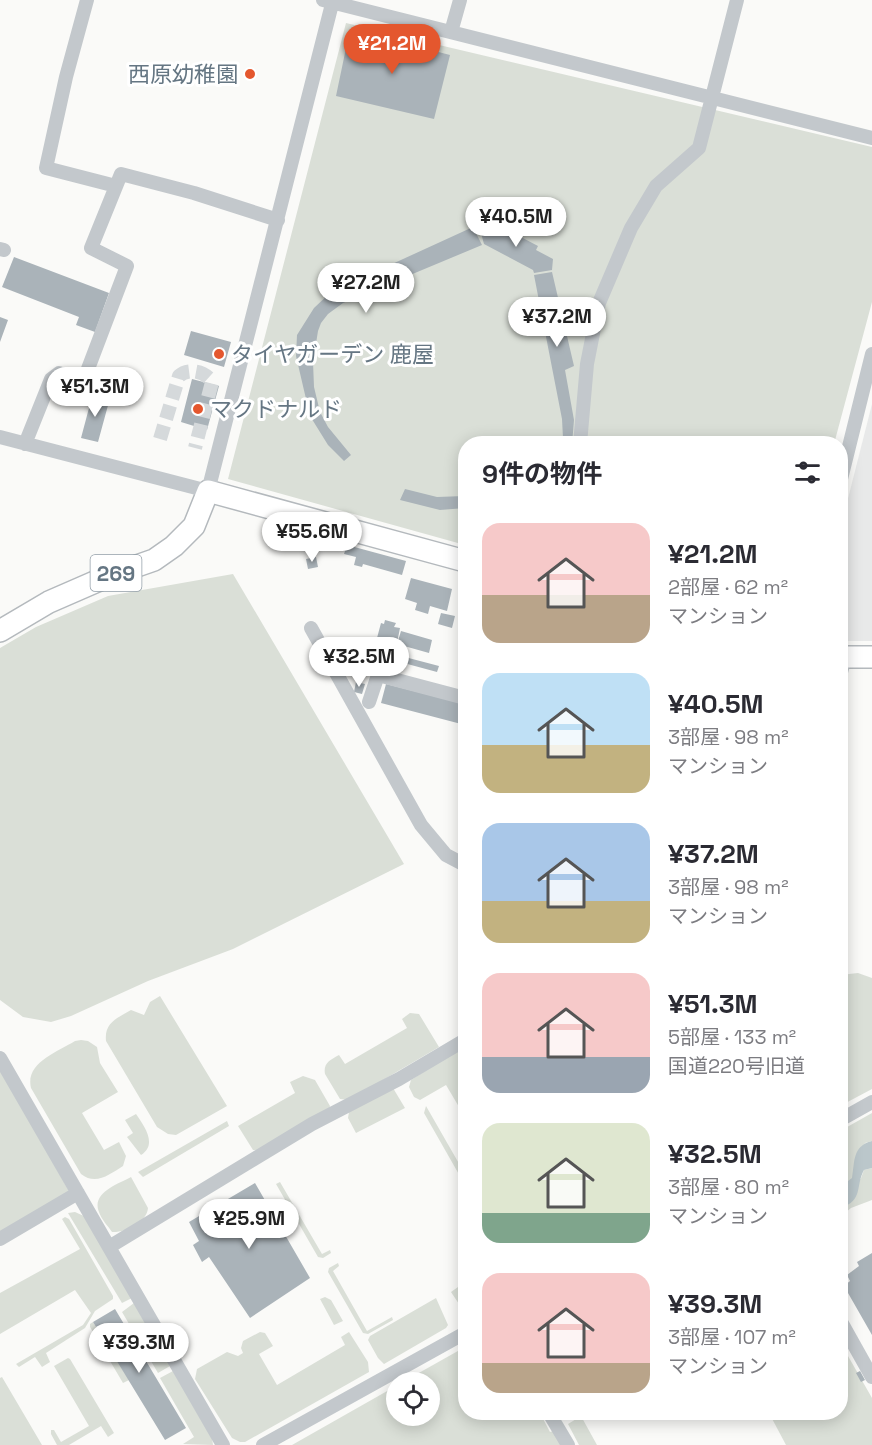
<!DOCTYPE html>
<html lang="ja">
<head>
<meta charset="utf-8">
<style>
  :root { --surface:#fff; --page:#f2f2f3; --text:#2b2b33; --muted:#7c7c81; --accent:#e4572e }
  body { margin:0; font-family:"Space Grotesk","Noto Sans JP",sans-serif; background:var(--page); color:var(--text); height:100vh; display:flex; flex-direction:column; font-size:22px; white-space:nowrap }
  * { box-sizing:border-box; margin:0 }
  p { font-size:20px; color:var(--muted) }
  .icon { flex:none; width:33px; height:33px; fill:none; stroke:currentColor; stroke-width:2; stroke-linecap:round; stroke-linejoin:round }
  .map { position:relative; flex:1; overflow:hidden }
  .panel { position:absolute; left:458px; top:436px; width:390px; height:984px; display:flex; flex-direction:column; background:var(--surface); border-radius:24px; box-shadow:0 3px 15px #0003 }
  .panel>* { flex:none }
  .fabs { position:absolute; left:386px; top:1372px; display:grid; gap:12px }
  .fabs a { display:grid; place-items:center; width:54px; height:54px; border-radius:50%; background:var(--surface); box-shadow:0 3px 15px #0003; font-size:30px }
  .price { position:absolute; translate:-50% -51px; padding:0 14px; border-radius:21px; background:#fff; color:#222; font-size:20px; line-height:39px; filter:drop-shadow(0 2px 3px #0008) }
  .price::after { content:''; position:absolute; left:50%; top:36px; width:18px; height:14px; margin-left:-9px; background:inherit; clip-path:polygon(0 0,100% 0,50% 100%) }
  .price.on { background:var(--accent); color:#fff }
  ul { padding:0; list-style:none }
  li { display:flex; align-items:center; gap:18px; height:150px; padding:0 24px }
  li span { display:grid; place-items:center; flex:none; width:168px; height:120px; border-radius:18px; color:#555 }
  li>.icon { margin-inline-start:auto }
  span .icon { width:72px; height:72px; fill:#fffc; stroke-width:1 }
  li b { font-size:26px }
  h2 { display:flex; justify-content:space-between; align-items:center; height:72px; padding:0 24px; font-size:26px }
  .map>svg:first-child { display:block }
</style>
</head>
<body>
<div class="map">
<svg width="872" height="1445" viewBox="0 0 872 1445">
  <rect width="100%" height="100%" fill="#fafaf8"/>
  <path fill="#e8e9e9" d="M872,404V641H840V530Z"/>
  <path fill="#dadfd7" d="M346,23L872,147V302L834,444H465V545L228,479Z
    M233,574L404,864L233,949L148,981L71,1016L51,1022L23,1017L0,1000V648L36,627L108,596Z
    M858,973L872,978V1089L840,1106V975Z
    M160,996L227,1106L176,1135L168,1134L157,1127L106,1041C104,1022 118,1018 131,1010L144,1015L150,1002Z
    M410,1013L419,1014L439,1047L349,1100L340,1099L325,1074C323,1063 330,1060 339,1055L345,1064L407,1028L402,1019Z
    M81,1040L88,1041L97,1047L100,1063L118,1092L82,1113L104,1150L119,1142L126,1156L123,1166C110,1174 96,1186 81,1174L31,1088C25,1063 57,1052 75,1041Z
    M465,1045V1117L446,1085L420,1100L414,1097L409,1087L411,1080Z
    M0,1068L70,1193L0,1236Z
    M303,1076L315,1080L330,1106L329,1110L262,1151L253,1150L238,1126L295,1093L290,1082Z
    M393,1088L405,1108L356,1133L348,1118L349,1112Z
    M426,1106L465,1174V1185L424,1113Z
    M872,1113V1141L865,1143L852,1179L840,1187V1131Z
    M136,1114C144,1126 158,1144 141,1155L127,1137L133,1133L125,1120Z
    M227,1121L229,1126L143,1177L138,1172Z
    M872,1168V1200L851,1208L840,1217V1208L861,1178L864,1170Z
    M131,1177L148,1208C147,1222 125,1233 112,1232C108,1226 101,1219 99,1212C91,1193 118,1184 131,1177Z
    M280,1182L322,1254L330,1250L331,1253L323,1258L318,1257L276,1184Z
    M75,1212L86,1217L134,1297L122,1303L68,1213Z
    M65,1217L69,1219L113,1296V1299L95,1311L85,1328L46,1353L50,1362L42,1367L35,1357L19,1367L16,1364L83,1325L91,1313L75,1290L0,1334V1293L80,1249L62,1219Z
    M338,1263L339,1266L333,1271L367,1331L392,1317L393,1320L368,1334L363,1333L328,1272L329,1268Z
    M465,1282V1313L451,1292Z
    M325,1297L331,1300L343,1321L334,1325L320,1299Z
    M436,1298L448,1325L446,1328L384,1364L378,1358L368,1340L370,1336Z
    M134,1303L170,1366L158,1373L122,1312Z
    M93,1322L129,1380L123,1383L90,1327V1324Z
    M260,1332L265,1333L273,1346L259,1354L277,1385L345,1345L341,1337L349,1332L368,1362L369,1372L245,1442H240L232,1438L195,1379L197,1369L227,1352L238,1356L243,1353L241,1348L243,1341Z
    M840,1342L872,1398V1445H786L769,1413H840Z
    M465,1347V1413H540L550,1432L556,1430L566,1445H292L396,1386V1416H429V1383H401Z
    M68,1358L70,1359L114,1433L108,1437L101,1426L69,1445H57L51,1434V1430H54L61,1442L89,1426L54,1366Z
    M173,1371L212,1438L213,1445L183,1444L194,1437L160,1378Z
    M2,1377L42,1445H0V1378Z
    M581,1416L597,1445H579L568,1424Z"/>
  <path fill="#bbc7cb" d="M872,1141V1168L864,1170C855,1186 864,1201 840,1208V1187L852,1178C855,1162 852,1146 872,1141Z"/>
  <path fill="#aab3b9" d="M350,29L450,55L434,119L336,96Z
    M478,222L500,230L502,227L538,246L536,250L553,259L552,270L534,273L533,270L484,244Z
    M473,227L482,245L343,303L328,314L321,323L318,331L313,362L314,387L320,412L328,427L351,455L344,461L328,445L310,416L296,356L297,335L314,308L331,292Z
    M14,257L109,293L95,332L76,325L79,317L2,287Z
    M552,272L574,366L565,370L574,420L572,444H559L563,438L562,419L534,275Z
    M0,317L8,320L0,342Z
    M191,331L231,342L224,367L184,355Z
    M192,379L219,386L207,430L181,422Z
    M93,393L110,398L98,442L81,438Z
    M405,489L437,497L465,496V508L440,510L400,500Z
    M347,545L406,561L402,575L363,564L362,567L354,565L356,557L344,554Z
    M316,557L318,567L308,569L306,559Z
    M411,578L452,589L447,611L430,606L428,614L415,610L417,603L405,599Z
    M441,613L455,616L452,628L438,624Z
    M385,620L396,623L394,627L400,628L397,643L377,638L381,623L384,624Z
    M401,631L432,640L429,653L397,644Z
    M401,656L439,666L437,672L400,662Z
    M356,682L365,684L362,694L354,692Z
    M386,684L465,704V725L381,703Z
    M255,1183L310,1278L250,1318L209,1257L202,1262L193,1245L199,1241L189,1222Z
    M872,1253V1335L844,1286L850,1281L847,1275L859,1266L857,1262Z
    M115,1309L186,1428L165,1440L93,1322Z
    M860,1371L865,1380L861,1382L856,1373Z"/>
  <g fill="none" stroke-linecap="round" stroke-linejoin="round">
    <path stroke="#d5d9db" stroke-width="14" stroke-dasharray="14 7" stroke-linecap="butt" d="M160,439L179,376C189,367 206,372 212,382L195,448"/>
    <defs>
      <path id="highway" d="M0,631L49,602L111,575L154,560L174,546L194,526L208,491L465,561
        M840,657H872"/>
    </defs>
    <use href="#highway" stroke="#b4b9bd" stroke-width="24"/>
    <path stroke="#c3c8cc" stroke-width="14" d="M87,0L66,77L46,168L116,186
      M323,0L872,138
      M451,32L460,0
      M0,249L4,250
      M0,437L208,491L333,0
      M25,444L51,379L59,373L83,382L127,266L91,248L121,174L194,193L278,220
      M580,444L587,364L599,303L631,228L656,186L699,148L737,0
      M840,483L872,354
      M311,628L421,825L446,855L465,865
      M840,676L845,658L853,660
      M369,702L378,675L465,698
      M0,1058L223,1445
      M840,1120L872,1102
      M0,1239L78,1193
      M109,1247L312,1124L399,1079L465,1040
      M840,1320L872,1377
      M549,1413L568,1445
      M263,1445L465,1333"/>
    <use href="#highway" stroke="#fff" stroke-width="21"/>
  </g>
  <g fill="#e4572e" stroke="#fff" stroke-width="2">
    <circle cx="250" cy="74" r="6"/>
    <circle cx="219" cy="354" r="6"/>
    <circle cx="198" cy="409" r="6"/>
  </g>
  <g text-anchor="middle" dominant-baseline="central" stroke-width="6" stroke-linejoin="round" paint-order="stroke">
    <rect fill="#fff" stroke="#939fa8" stroke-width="1.5" x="90.5" y="555" width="51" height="36" rx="4.5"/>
    <g font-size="21" font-weight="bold" fill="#657683">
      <text x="116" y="573">269</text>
    </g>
    <g font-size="22" fill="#657683" stroke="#fff" text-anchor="start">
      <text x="238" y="74" text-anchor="end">西原幼稚園</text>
      <text x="231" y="354">タイヤガーデン 鹿屋</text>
      <text x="210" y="409">マクドナルド</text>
    </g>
  </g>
</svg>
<div class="fabs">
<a><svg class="icon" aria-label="locate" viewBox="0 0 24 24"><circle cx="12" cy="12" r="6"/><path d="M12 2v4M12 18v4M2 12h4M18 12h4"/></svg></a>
</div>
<b class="price on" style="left:392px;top:75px">¥21.2M</b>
<b class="price" style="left:516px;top:248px">¥40.5M</b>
<b class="price" style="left:366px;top:314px">¥27.2M</b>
<b class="price" style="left:557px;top:348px">¥37.2M</b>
<b class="price" style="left:95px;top:418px">¥51.3M</b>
<b class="price" style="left:312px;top:563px">¥55.6M</b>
<b class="price" style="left:359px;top:688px">¥32.5M</b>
<b class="price" style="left:249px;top:1250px">¥25.9M</b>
<b class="price" style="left:139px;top:1374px">¥39.3M</b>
<section class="panel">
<h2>9件の物件<svg class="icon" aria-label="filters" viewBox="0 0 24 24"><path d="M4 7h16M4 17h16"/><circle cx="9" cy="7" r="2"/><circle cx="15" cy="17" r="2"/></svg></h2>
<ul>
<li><span style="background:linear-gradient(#f6c9c9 60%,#b9a48a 0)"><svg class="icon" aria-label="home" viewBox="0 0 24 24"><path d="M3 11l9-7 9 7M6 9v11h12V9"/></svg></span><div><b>¥21.2M</b><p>2部屋 · 62 m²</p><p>マンション</p></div></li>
<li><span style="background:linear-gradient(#bfe0f5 60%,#c2b280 0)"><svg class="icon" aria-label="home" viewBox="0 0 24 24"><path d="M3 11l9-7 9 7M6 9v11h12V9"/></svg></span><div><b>¥40.5M</b><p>3部屋 · 98 m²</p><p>マンション</p></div></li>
<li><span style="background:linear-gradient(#a9c7e8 65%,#c2b280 0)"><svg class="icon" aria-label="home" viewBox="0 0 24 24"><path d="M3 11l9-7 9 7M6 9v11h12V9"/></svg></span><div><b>¥37.2M</b><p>3部屋 · 98 m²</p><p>マンション</p></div></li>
<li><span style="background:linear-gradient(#f6c9c9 70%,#9aa5b1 0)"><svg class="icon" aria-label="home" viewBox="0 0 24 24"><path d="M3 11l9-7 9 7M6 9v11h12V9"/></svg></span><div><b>¥51.3M</b><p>5部屋 · 133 m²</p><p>国道220号旧道</p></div></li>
<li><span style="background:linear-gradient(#dfe7d0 75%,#7fa58c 0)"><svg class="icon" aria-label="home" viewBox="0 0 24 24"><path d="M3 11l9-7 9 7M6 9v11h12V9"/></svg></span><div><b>¥32.5M</b><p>3部屋 · 80 m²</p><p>マンション</p></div></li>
<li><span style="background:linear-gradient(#f6c9c9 75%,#b9a48a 0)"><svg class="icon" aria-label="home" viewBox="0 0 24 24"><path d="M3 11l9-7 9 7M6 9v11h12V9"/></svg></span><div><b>¥39.3M</b><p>3部屋 · 107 m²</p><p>マンション</p></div></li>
</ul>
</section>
</div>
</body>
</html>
